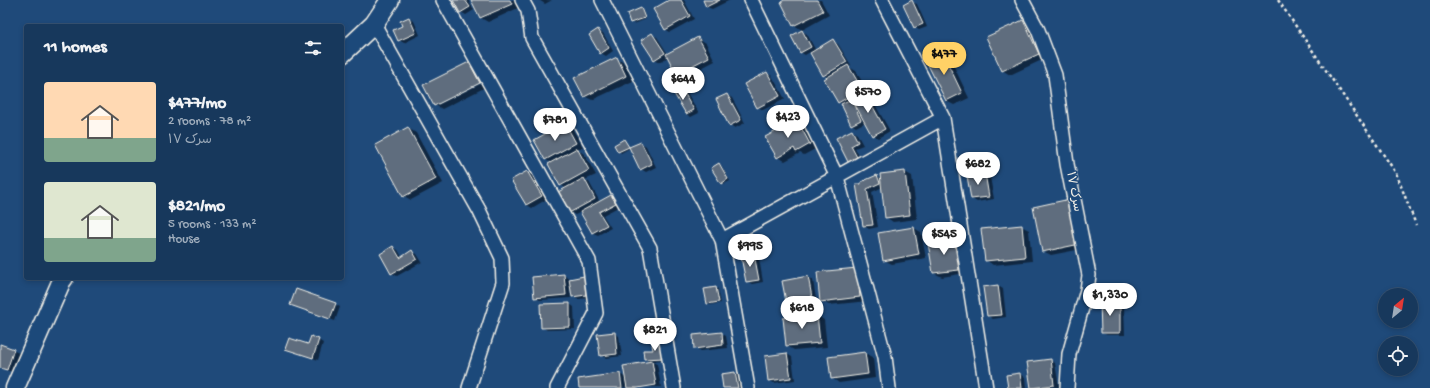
<!DOCTYPE html>
<html lang="en">
<head>
<meta charset="utf-8">
<style>
  :root { --surface:#17385c; --page:#244365; --text:#f1f3f6; --muted:#9eacbb; --line:#365272; --accent:#ffd166 }
  body { margin:0; font-family:"Gochi Hand","Playpen Sans Arabic",sans-serif; background:var(--page); color:var(--text); height:100vh; display:flex; flex-direction:column; font-size:15px; white-space:nowrap }
  * { box-sizing:border-box; margin:0 }
  p { font-size:13px; color:var(--muted) }
  .icon { flex:none; width:22px; height:22px; fill:none; stroke:currentColor; stroke-width:2; stroke-linecap:round; stroke-linejoin:round }
  .map { position:relative; flex:1; overflow:hidden }
  .details { position:absolute; left:24px; top:24px; width:320px; height:256px; display:flex; flex-direction:column; background:var(--surface); border-radius:4px; box-shadow:0 2px 6px #0003,0 0 0 1px var(--line) }
  .details>* { flex:none }
  .needle { width:26px; rotate:30deg }
  .controls { position:absolute; left:1378px; top:288px; display:grid; gap:8px }
  .controls a { display:grid; place-items:center; width:40px; height:40px; border-radius:50%; background:var(--surface); box-shadow:0 2px 6px #0003,0 0 0 1px var(--line); font-size:20px }
  .price { position:absolute; translate:-50% -34px; padding:0 9px; border-radius:14px; background:#fff; color:#222; font-size:13px; line-height:26px; filter:drop-shadow(0 1px 2px #0008) }
  .price::after { content:''; position:absolute; left:50%; top:24px; width:12px; height:9px; margin-left:-6px; background:inherit; clip-path:polygon(0 0,100% 0,50% 100%) }
  .price.on { background:var(--accent); color:#111 }
  ul { padding:0; list-style:none }
  li { display:flex; align-items:center; gap:12px; height:100px; padding:0 20px }
  li span { display:grid; place-items:center; flex:none; width:112px; height:80px; border-radius:4px; color:#555 }
  li>.icon { margin-inline-start:auto }
  span .icon { width:48px; height:48px; fill:#fffc; stroke-width:1 }
  li b { font-size:17px }
  h2 { display:flex; justify-content:space-between; align-items:center; height:48px; padding:0 20px; font-size:17px }
  .map>svg:first-child { display:block }
</style>
</head>
<body>
<div class="map">
<svg width="1430" height="388" viewBox="0 0 1430 388">
  <rect width="100%" height="100%" fill="#1f4a7a"/>
  <filter id="ink" filterUnits="userSpaceOnUse"><feTurbulence type="fractalNoise" baseFrequency=".025" numOctaves="2"/><feDisplacementMap in="SourceGraphic" scale="8" xChannelSelector="R" yChannelSelector="G"/><feConvolveMatrix kernelMatrix="1 2 1 2 8 2 1 2 1" color-interpolation-filters="sRGB"/></filter>
  <g filter="url(#ink)">
    <path fill="#0007" d="M454,0H468L474,10L466,15L461,12Z
      M473,0H515L518,8L488,22L481,18Z
      M539,0H552L545,4Z
      M671,0H684L694,19L670,32L665,29Z
      M704,0H730L712,9L707,7Z
      M786,0H821L829,15L802,30L794,25Z
      M912,2L917,4L927,27L919,30L914,27Z
      M641,9L643,11L646,19L634,24L631,22Z
      M409,18L414,21L420,35L404,43L399,40L404,26Z
      M1023,21L1030,25L1046,58L1010,75L1002,70Z
      M598,31L603,33L613,51L606,56L601,53Z
      M802,31L807,34L816,51L833,41L838,44L851,65L849,67L856,71L890,131L878,138L873,135L866,122L856,127L851,124L842,104L838,102L828,78L824,75L810,52L805,55L800,52Z
      M652,35L657,37L668,54L698,38L706,43L715,61L684,77L677,73L668,57L660,62L655,59Z
      M942,52L949,56L969,98L954,105L946,101Z
      M617,59L624,63L633,81L592,100L584,96Z
      M469,63L476,68L483,80L437,103V105L484,82L486,87L442,109L435,105Z
      M767,73L772,76L785,99L763,110L758,107L745,84Z
      M681,88L686,91L699,113L691,117L686,114Z
      M727,95L732,98L745,123L735,128L730,125L717,100Z
      M797,121L804,125L817,148L804,155L800,153L785,161L777,157Z
      M565,124L572,128L583,147L578,150L584,154L596,175L585,180L589,182L600,202L611,196L616,199L620,206L603,215L611,228L598,235L593,233L581,212L575,215L570,212L567,189L561,185L552,163L546,160L535,141Z
      M408,128L416,133L443,183L411,200L404,196Z
      M852,131L857,134L863,145L855,148L863,164L838,139Z
      M624,140L630,148L621,153L619,151Z
      M641,143L646,146L656,167L646,172L641,169Z
      M719,164L721,165L730,181L724,184L721,183Z
      M527,172L532,175L547,199L532,208L527,205L513,181Z
      M905,172L912,176L917,219L893,222L886,217L883,187L872,192L878,227L869,229L864,226L863,184L877,176L882,179Z
      M985,174L990,177L994,199L977,202L972,199L968,177Z
      M1034,207L1087,248L1051,255L1043,251Z
      M1021,226L1029,230L1032,261L993,265L986,260Z
      M914,228L921,232L926,258L892,264L884,260Z
      M953,240L961,245L966,273L942,277L934,273L930,244Z
      M393,247L398,250L402,257L412,252L417,254L422,262L397,276L392,273Z
      M754,255L759,258L763,282L752,284L747,281Z
      M857,269L868,301L829,305L821,301Z
      M564,275L569,278V280L583,277L588,280L591,298L578,299L573,296L572,288L570,289L571,298L540,300L535,297Z
      M808,277L813,280L817,305L793,310L788,307Z
      M998,286L1003,289L1006,317L993,319L988,316Z
      M716,288L718,289L721,303L710,305L708,304Z
      M1119,302L1124,305L1125,335H1107L1102,333Z
      M335,304L340,307L335,321L296,307Z
      M570,304L574,307L575,329L547,330L542,327Z
      M816,315L824,320L827,347L794,350L787,346Z
      M614,333L619,336L622,356L606,358L601,355Z
      M721,333L726,336L728,348L700,351L695,348Z
      M318,340L323,343L318,360L287,348L309,345Z
      M0,345L19,353L12,372L0,368Z
      M644,351L669,360L652,362L657,364L661,387L580,388L620,374L626,378L650,362L645,359Z
      M865,353L873,357L875,378L839,383L832,378L829,358Z
      M787,354L792,357L795,380L774,383L769,380Z
      M1050,360L1055,363L1059,387H1032Z
      M735,373L740,376L742,388H724Z
      M1020,374L1025,377L1026,388H1009Z"/>
    <path fill="#5e6d7e" stroke="#f4f1e8" d="M453,0H465L470,7L460,13Z
      M471,0H510L512,4L480,18Z
      M669,0H681L690,16L665,30L653,9Z
      M703,0H720L706,7Z
      M784,0H817L823,11L793,26L781,2Z
      M912,0L923,24L914,28L903,5Z
      M641,8L645,18L630,23L627,14Z
      M409,17L416,33L398,41L393,30L402,26L400,21Z
      M1023,20L1039,54L1002,71L986,37Z
      M598,29L609,48L600,54L589,35Z
      M802,30L811,47L800,53L791,36Z
      M652,33L665,53L654,60L641,40Z
      M698,37L709,57L676,74L666,54Z
      M833,39L847,62L823,76L810,53Z
      M942,51L962,93L946,101L925,59Z
      M617,57L626,76L584,97L574,78Z
      M469,62L480,83L434,106L423,85Z
      M848,65L862,89L838,103L824,79Z
      M767,72L780,96L757,108L744,84Z
      M681,87L694,110L686,114L673,92Z
      M865,92L885,129L872,136L852,99Z
      M727,94L741,120L729,126L716,99Z
      M851,99L861,120L851,125L841,104Z
      M797,120L810,144L796,152L794,148L777,158L765,137Z
      M565,123L576,143L545,160L534,140Z
      M408,127L436,179L403,197L375,145Z
      M852,130L858,142L851,146L859,161L850,166L836,138Z
      M624,139L629,147L618,152L614,145Z
      M641,142L652,164L640,170L629,147Z
      M577,148L589,170L560,186L548,164Z
      M719,163L728,179L721,184L711,168Z
      M527,171L542,196L526,205L511,180Z
      M905,171L910,215L885,218L880,174Z
      M985,173L989,197L971,199L967,176Z
      M877,175L880,183L867,189L873,225L863,226L856,184H861V182Z
      M584,178L595,199L569,213L558,192Z
      M611,195L616,203L599,212L607,225L592,233L580,212Z
      M1070,199L1080,244L1042,252L1033,207Z
      M1022,225L1025,257L985,261L981,229Z
      M914,227L919,254L883,261L878,233Z
      M954,239L959,270L933,273L928,243Z
      M393,246L400,258L412,250L417,259L391,274L380,254Z
      M754,254L759,280L746,282L741,257Z
      M857,268L860,297L820,302L817,272Z
      M564,274L566,295L534,298L532,277Z
      M584,276L586,295L572,297L569,279Z
      M808,276L813,303L787,307L782,281Z
      M998,285L1002,315L987,316L983,287Z
      M716,287L719,302L707,304L704,289Z
      M296,289L336,303L330,319L290,305Z
      M1100,301H1120V333H1101Z
      M570,303V327L541,328L540,304Z
      M817,314L820,343L786,346L783,318Z
      M615,332L617,354L600,356L597,334Z
      M722,332L723,345L694,349L693,335Z
      M311,336L319,339L313,358L285,349L289,338L308,344Z
      M663,343L664,358L644,359L643,350H653L652,344Z
      M0,344L14,349L7,370L0,368Z
      M865,352L868,374L831,379L828,357Z
      M787,353L791,378L768,381L765,356Z
      M1051,359L1054,385L1031,388L1027,362Z
      M652,361L656,385L638,388H627L623,366Z
      M735,372L738,388H723L721,374Z
      M620,373L622,388H579L578,379Z
      M1020,373L1022,388H1008L1006,375Z"/>
    <g fill="none" stroke-linecap="round" stroke-linejoin="round">
      <defs>
        <path id="minor" d="M443,0L589,261L596,313L557,388
          M522,0L528,11L532,38L650,248L674,388
          M602,0L722,240L748,388
          M751,0L837,177L885,357L889,388
          M882,0L943,118L986,388
          M1022,0L1038,30L1055,75L1067,164L1089,275L1087,290L1069,354L1067,388
          M374,24L479,210L502,258L503,283L469,388
          M722,240L943,118"/>
        <path id="secondary" d="M342,54L374,24L390,0
          M15,388L62,280L64,278"/>
      </defs>
      <use href="#minor" stroke="#f4f1e8" stroke-width="16"/>
      <use href="#secondary" stroke="#f4f1e8" stroke-width="21"/>
      <path stroke="#f4f1e8" stroke-width="2.5" stroke-dasharray="3 3" stroke-linecap="butt" d="M1278,0L1396,173L1416,225"/>
      <use href="#minor" stroke="#1f4a7a" stroke-width="13"/>
      <use href="#secondary" stroke="#1f4a7a" stroke-width="18"/>
    </g>
  </g>
  <g text-anchor="middle" dominant-baseline="central" stroke-width="3" stroke-linejoin="round" paint-order="stroke">
    <g font-size="12" fill="#f4f1e8" stroke="#1f4a7a">
      <text transform="translate(1073 192) rotate(79)">سرک ۱۷</text>
    </g>
  </g>
</svg>
<div class="controls">
<a><svg class="needle" viewBox="-14 -14 28 28"><path d="M0-13l5 13h-10z" fill="#e53935"/><path d="M0 13l5-13h-10z" fill="#9eacbb"/></svg></a>
<a><svg class="icon" aria-label="locate" viewBox="0 0 24 24"><circle cx="12" cy="12" r="6"/><path d="M12 2v4M12 18v4M2 12h4M18 12h4"/></svg></a>
</div>
<b class="price on" style="left:944px;top:76px">$477</b>
<b class="price" style="left:683px;top:101px">$644</b>
<b class="price" style="left:868px;top:114px">$570</b>
<b class="price" style="left:788px;top:139px">$423</b>
<b class="price" style="left:555px;top:142px">$781</b>
<b class="price" style="left:978px;top:186px">$682</b>
<b class="price" style="left:944px;top:256px">$545</b>
<b class="price" style="left:750px;top:268px">$995</b>
<b class="price" style="left:1110px;top:317px">$1,330</b>
<b class="price" style="left:802px;top:330px">$618</b>
<b class="price" style="left:655px;top:352px">$821</b>
<section class="details">
<h2>11 homes<svg class="icon" aria-label="filters" viewBox="0 0 24 24"><path d="M4 7h16M4 17h16"/><circle cx="9" cy="7" r="2"/><circle cx="15" cy="17" r="2"/></svg></h2>
<ul>
<li><span style="background:linear-gradient(#ffd9b3 70%,#7fa58c 0)"><svg class="icon" aria-label="home" viewBox="0 0 24 24"><path d="M3 11l9-7 9 7M6 9v11h12V9"/></svg></span><div><b>$477/mo</b><p>2 rooms · 78 m²</p><p>سرک ۱۷</p></div></li>
<li><span style="background:linear-gradient(#dfe7d0 70%,#7fa58c 0)"><svg class="icon" aria-label="home" viewBox="0 0 24 24"><path d="M3 11l9-7 9 7M6 9v11h12V9"/></svg></span><div><b>$821/mo</b><p>5 rooms · 133 m²</p><p>House</p></div></li>
</ul>
</section>
</div>
</body>
</html>
